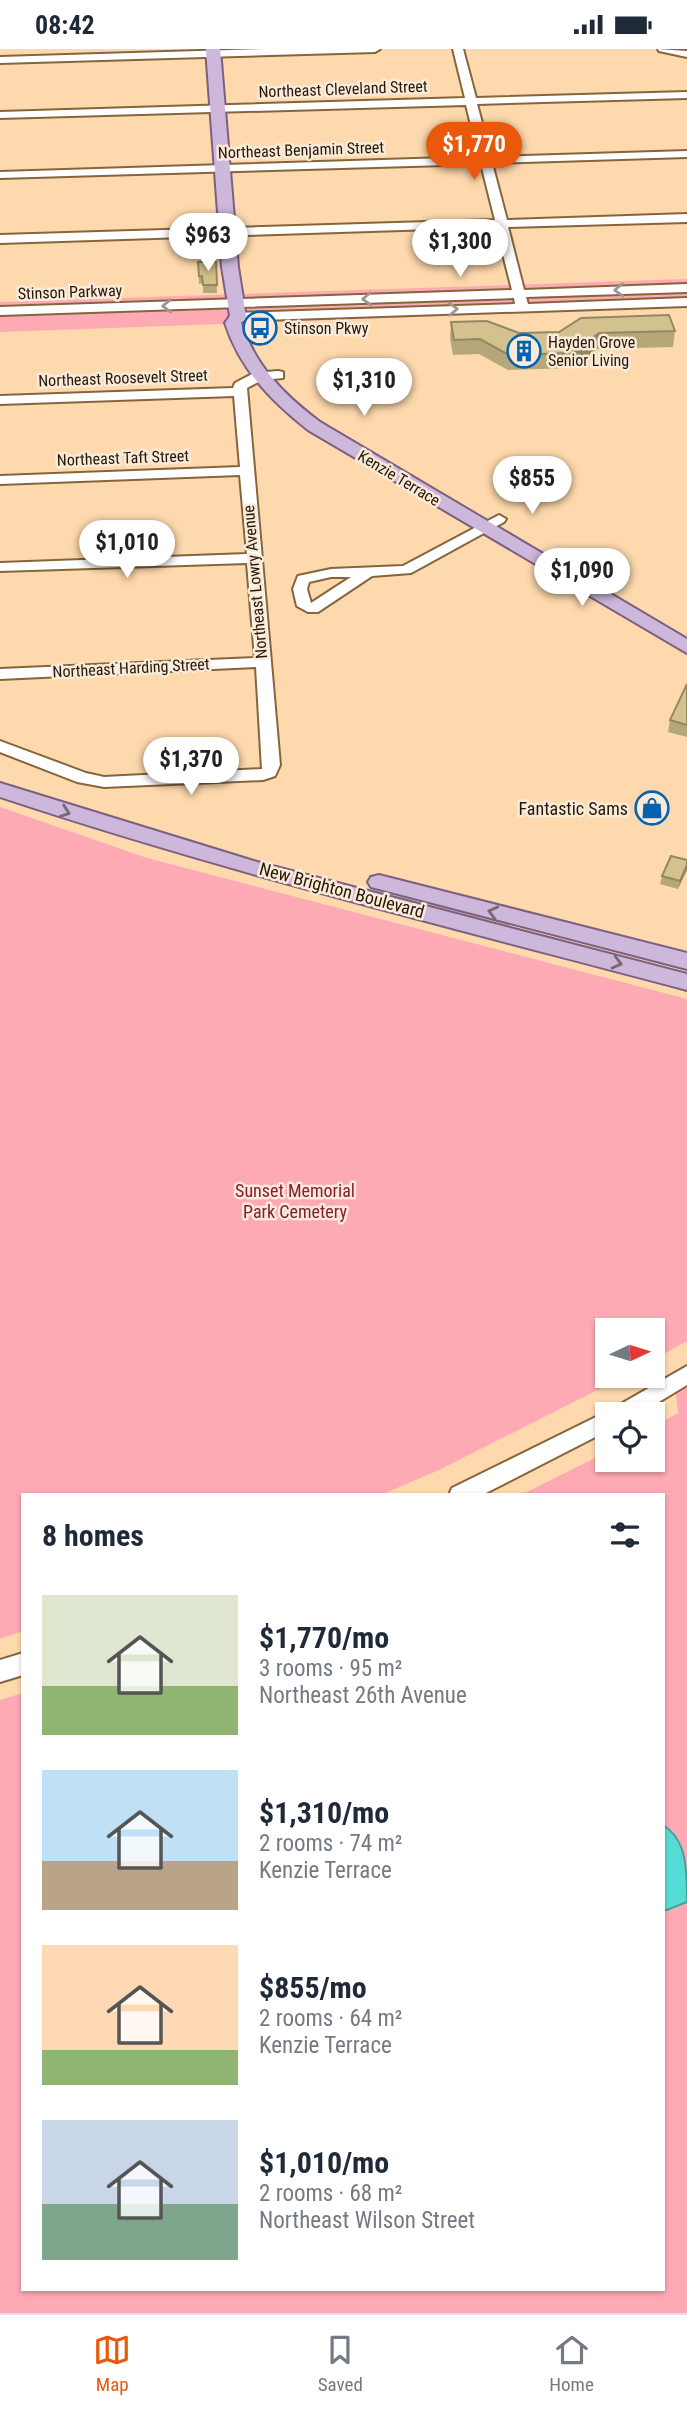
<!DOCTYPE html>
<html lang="en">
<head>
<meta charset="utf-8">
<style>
  :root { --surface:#fff; --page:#f2f2f3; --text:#1f2937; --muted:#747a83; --line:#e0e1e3; --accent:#ea580c }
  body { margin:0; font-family:"Roboto Condensed",sans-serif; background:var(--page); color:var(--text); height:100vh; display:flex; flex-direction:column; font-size:26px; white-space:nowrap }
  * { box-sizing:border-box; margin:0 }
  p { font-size:23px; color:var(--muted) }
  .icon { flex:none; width:38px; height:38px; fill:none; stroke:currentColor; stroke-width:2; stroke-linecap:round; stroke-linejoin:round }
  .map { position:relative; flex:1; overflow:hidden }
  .sheet { position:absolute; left:21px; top:1444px; width:644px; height:798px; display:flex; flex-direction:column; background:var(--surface); border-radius:0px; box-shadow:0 2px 5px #0004 }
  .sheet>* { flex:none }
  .needle { width:46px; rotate:86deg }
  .fabs { position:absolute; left:595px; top:1269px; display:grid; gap:14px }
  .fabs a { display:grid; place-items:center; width:70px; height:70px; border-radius:0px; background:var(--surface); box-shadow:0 2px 5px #0004; font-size:35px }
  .price { position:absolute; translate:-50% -60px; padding:0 16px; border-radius:24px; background:#fff; color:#222; font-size:23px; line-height:46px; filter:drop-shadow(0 2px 4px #0008) }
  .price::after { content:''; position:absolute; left:50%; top:42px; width:21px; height:16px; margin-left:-10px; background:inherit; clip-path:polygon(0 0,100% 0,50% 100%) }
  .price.current { background:var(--accent); color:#fff }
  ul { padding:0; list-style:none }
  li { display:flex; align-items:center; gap:21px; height:175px; padding:0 21px }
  li span { display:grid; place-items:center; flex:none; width:196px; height:140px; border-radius:0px; color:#555 }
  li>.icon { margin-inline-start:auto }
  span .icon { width:84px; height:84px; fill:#fffc; stroke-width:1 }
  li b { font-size:30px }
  h2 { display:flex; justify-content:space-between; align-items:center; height:84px; padding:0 21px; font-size:30px }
  .status { display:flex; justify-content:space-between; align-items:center; height:49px; padding:0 35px; background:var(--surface); direction:ltr }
  .status svg { height:19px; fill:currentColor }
  .menu { display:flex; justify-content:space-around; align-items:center; height:98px; border-top:2px solid var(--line); background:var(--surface); font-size:19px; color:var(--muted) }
  .menu a { display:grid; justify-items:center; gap:4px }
  .menu .current { color:var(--accent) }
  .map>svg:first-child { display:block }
</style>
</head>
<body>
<div class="status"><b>08:42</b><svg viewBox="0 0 49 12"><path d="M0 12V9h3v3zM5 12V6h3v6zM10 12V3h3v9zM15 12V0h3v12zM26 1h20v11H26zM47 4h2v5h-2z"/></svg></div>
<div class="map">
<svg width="687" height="2264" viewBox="0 0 687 2264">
  <rect width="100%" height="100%" fill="#fed9ad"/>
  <path fill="#fdaab4" d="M687,230V258L0,283V253Z
    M0,758L147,809L687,950V1292L653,1311V1281H607V1326L625,1327L439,1421L383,1445L23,1446V1582L0,1590Z
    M687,1338V2264H0V1651L23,1644V2240H663V1446L523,1445L607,1403V1410H653V1378L678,1364L676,1345Z"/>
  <path fill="#56dcd6" stroke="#47a198" stroke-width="2" d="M663,1776C687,1791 687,1820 687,1853L667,1861H663Z"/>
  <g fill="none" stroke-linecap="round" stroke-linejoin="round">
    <defs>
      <path id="minor" d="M266,0H380L375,3L0,14V8Z
        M453,0H463L476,49L687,43V49L477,55L491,108L687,102V108L492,114L507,171L687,165V173L508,178L524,241L687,235V243L526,248L528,255L687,249V257L235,272L229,268L235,264L515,255L514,249L0,266V258L512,241L496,178L0,194V186L495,171L481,115L0,129V123L479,108L466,56L0,69V63L465,49Z
        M658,0L687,2V8L659,2Z
        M278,322L283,323V329L262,331L247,339L280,716L275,727L263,731L104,738L77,733L0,703V692L86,724L104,728L262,720L256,618L0,630V620L255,609L247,514L0,522V514L247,505L240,426L0,435V427L240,418L234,347L0,355V347L233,339L235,334L254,324Z
        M499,466L506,470L504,473L411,524L372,527L318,563H308L297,557L293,540L298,527L331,520L403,517ZM331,528H351L311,554L307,540L309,533Z
        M687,1317V1336L639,1365H607V1382L482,1446H449L452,1439L600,1366L611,1364L614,1359Z
        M23,1604V1626L0,1633V1611Z"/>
      <path id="major" d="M206,0H220L238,218L246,268L241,274C256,318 284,346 320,373L687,590V604L308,381C270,351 240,320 225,274L230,267L222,218Z
        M0,734L257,813L687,925V941C457,880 226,823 0,748Z
        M379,826L687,904V920L371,838L368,833L371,828Z"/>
    </defs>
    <use href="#minor" stroke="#86653c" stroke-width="4"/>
    <use href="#major" stroke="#7c6081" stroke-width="4"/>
    <use href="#minor" fill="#fff" fill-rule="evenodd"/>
    <use href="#major" fill="#cdb7db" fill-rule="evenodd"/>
  </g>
  <path fill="#b6a77a" d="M198,213H216L217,244H203V234L199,235Z
    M451,273L519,284L675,282L673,298L597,300L572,319L508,321L479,305L453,306L450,289Z
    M687,635V688L668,683L670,671Z
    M687,811L678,840L660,835L662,827Z"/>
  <path fill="#948863" d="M599,284L597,300L572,319L573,304Z
    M687,816V821L678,840L680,832Z"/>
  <path fill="#d4c28e" stroke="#948863" stroke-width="2" d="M198,213H216L217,236H203L202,227H199Z
    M669,266L675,282L599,284L573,304L509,306L480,290L454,291L451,273L487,272L519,284L559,283L581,269Z
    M687,635V676L670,671Z
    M671,807L687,811V816L680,832L662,827Z"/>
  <defs><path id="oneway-chevron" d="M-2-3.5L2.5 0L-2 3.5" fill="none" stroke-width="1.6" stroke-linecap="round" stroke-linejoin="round" transform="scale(1.75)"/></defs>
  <g stroke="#9d978f">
    <use href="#oneway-chevron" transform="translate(619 241) rotate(178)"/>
    <use href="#oneway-chevron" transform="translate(367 250) rotate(178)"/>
    <use href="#oneway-chevron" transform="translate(167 257) rotate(178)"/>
    <use href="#oneway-chevron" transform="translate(453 260) rotate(-2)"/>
  </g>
  <g stroke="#796871">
    <use href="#oneway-chevron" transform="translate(65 763) rotate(19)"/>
    <use href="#oneway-chevron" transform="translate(493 863) rotate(-166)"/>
    <use href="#oneway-chevron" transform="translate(617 914) rotate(15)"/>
  </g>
  <defs>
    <symbol id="bus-ring" viewBox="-11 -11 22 22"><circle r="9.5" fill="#faead9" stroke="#0463b0" stroke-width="1.5"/><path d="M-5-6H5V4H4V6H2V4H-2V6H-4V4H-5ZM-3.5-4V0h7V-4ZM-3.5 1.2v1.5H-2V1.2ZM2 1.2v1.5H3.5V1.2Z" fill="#0463b0"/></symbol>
    <symbol id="building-ring" viewBox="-11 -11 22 22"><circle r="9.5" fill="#faead9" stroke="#0463b0" stroke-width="1.5"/><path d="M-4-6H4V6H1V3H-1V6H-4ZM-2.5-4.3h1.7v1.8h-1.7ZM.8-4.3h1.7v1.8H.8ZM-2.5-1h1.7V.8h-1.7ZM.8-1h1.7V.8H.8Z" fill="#0463b0"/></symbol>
    <symbol id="shop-ring" viewBox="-11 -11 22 22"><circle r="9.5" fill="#faead9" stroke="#0463b0" stroke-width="1.5"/><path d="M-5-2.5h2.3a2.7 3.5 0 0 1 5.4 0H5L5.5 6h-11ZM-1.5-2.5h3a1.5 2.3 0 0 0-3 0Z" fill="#0463b0"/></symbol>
  </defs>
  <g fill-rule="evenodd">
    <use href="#bus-ring" x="241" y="260" width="38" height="38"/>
    <use href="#building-ring" x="505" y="283" width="38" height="38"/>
    <use href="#shop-ring" x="633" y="740" width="38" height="38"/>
  </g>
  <g text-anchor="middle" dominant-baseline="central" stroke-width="5" stroke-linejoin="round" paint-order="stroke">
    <g font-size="16" fill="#251807" stroke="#faead9">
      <text transform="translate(343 40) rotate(-2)">Northeast Cleveland Street</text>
      <text transform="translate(301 101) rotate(-2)">Northeast Benjamin Street</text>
      <text transform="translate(70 243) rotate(-2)">Stinson Parkway</text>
      <text transform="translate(123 329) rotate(-2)">Northeast Roosevelt Street</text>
      <text transform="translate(123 409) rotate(-2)">Northeast Taft Street</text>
      <text transform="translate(399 429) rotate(31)">Kenzie Terrace</text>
      <text transform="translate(255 533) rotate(-95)">Northeast Lowry Avenue</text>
      <text transform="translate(131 619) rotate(-3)">Northeast Harding Street</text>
    </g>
    <g font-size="16" fill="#251807" stroke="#faead9" text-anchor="start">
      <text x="284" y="279">Stinson Pkwy</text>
      <text x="548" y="293">Hayden Grove<tspan x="548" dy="18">Senior Living</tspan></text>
    </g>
    <g font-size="18" fill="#251807" stroke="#faead9" text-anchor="end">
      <text x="628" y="759">Fantastic Sams</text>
    </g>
    <g font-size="18" fill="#251807" stroke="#faead9">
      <text transform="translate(342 841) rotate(15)">New Brighton Boulevard</text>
    </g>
    <g font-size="18" fill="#891a38" stroke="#faead9">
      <text x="295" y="1141">Sunset Memorial<tspan x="295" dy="21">Park Cemetery</tspan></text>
    </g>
  </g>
</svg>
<div class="fabs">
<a><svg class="needle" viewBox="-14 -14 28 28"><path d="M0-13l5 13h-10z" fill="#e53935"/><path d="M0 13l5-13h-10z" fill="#747a83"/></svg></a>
<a><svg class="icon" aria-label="locate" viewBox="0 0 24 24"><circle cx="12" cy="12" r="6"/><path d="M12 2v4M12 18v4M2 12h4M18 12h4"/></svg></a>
</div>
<b class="price current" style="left:474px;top:133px">$1,770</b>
<b class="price" style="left:208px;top:224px">$963</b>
<b class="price" style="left:460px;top:230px">$1,300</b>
<b class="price" style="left:364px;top:369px">$1,310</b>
<b class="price" style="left:532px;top:467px">$855</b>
<b class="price" style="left:127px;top:531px">$1,010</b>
<b class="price" style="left:582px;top:559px">$1,090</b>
<b class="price" style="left:191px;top:748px">$1,370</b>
<section class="sheet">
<h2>8 homes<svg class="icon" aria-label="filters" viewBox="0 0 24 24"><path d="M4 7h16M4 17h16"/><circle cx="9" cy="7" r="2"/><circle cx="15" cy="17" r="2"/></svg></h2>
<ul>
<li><span style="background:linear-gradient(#dfe7d0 65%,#8fb573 0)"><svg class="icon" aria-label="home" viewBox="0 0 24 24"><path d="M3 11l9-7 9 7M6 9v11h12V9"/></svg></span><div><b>$1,770/mo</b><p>3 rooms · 95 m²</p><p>Northeast 26th Avenue</p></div></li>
<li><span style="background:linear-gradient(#bfe0f5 65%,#b9a48a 0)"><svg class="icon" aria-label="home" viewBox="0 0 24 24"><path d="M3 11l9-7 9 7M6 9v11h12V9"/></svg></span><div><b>$1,310/mo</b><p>2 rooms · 74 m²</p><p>Kenzie Terrace</p></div></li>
<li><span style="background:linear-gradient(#ffd9b3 75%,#8fb573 0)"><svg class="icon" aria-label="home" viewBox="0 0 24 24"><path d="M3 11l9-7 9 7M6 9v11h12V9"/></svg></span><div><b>$855/mo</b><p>2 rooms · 64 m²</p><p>Kenzie Terrace</p></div></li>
<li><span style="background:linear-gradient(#c9d6e8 60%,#7fa58c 0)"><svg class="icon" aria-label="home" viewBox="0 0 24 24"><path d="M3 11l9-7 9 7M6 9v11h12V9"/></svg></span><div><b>$1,010/mo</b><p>2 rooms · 68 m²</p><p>Northeast Wilson Street</p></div></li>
</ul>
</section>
</div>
<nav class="menu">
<a class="current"><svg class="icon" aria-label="map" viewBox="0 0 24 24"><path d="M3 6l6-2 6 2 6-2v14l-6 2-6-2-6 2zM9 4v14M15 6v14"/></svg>Map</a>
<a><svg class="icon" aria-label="saved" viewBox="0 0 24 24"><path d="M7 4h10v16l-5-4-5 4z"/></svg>Saved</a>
<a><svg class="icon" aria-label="home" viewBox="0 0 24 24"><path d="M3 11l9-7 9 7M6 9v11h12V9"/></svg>Home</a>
</nav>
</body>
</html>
